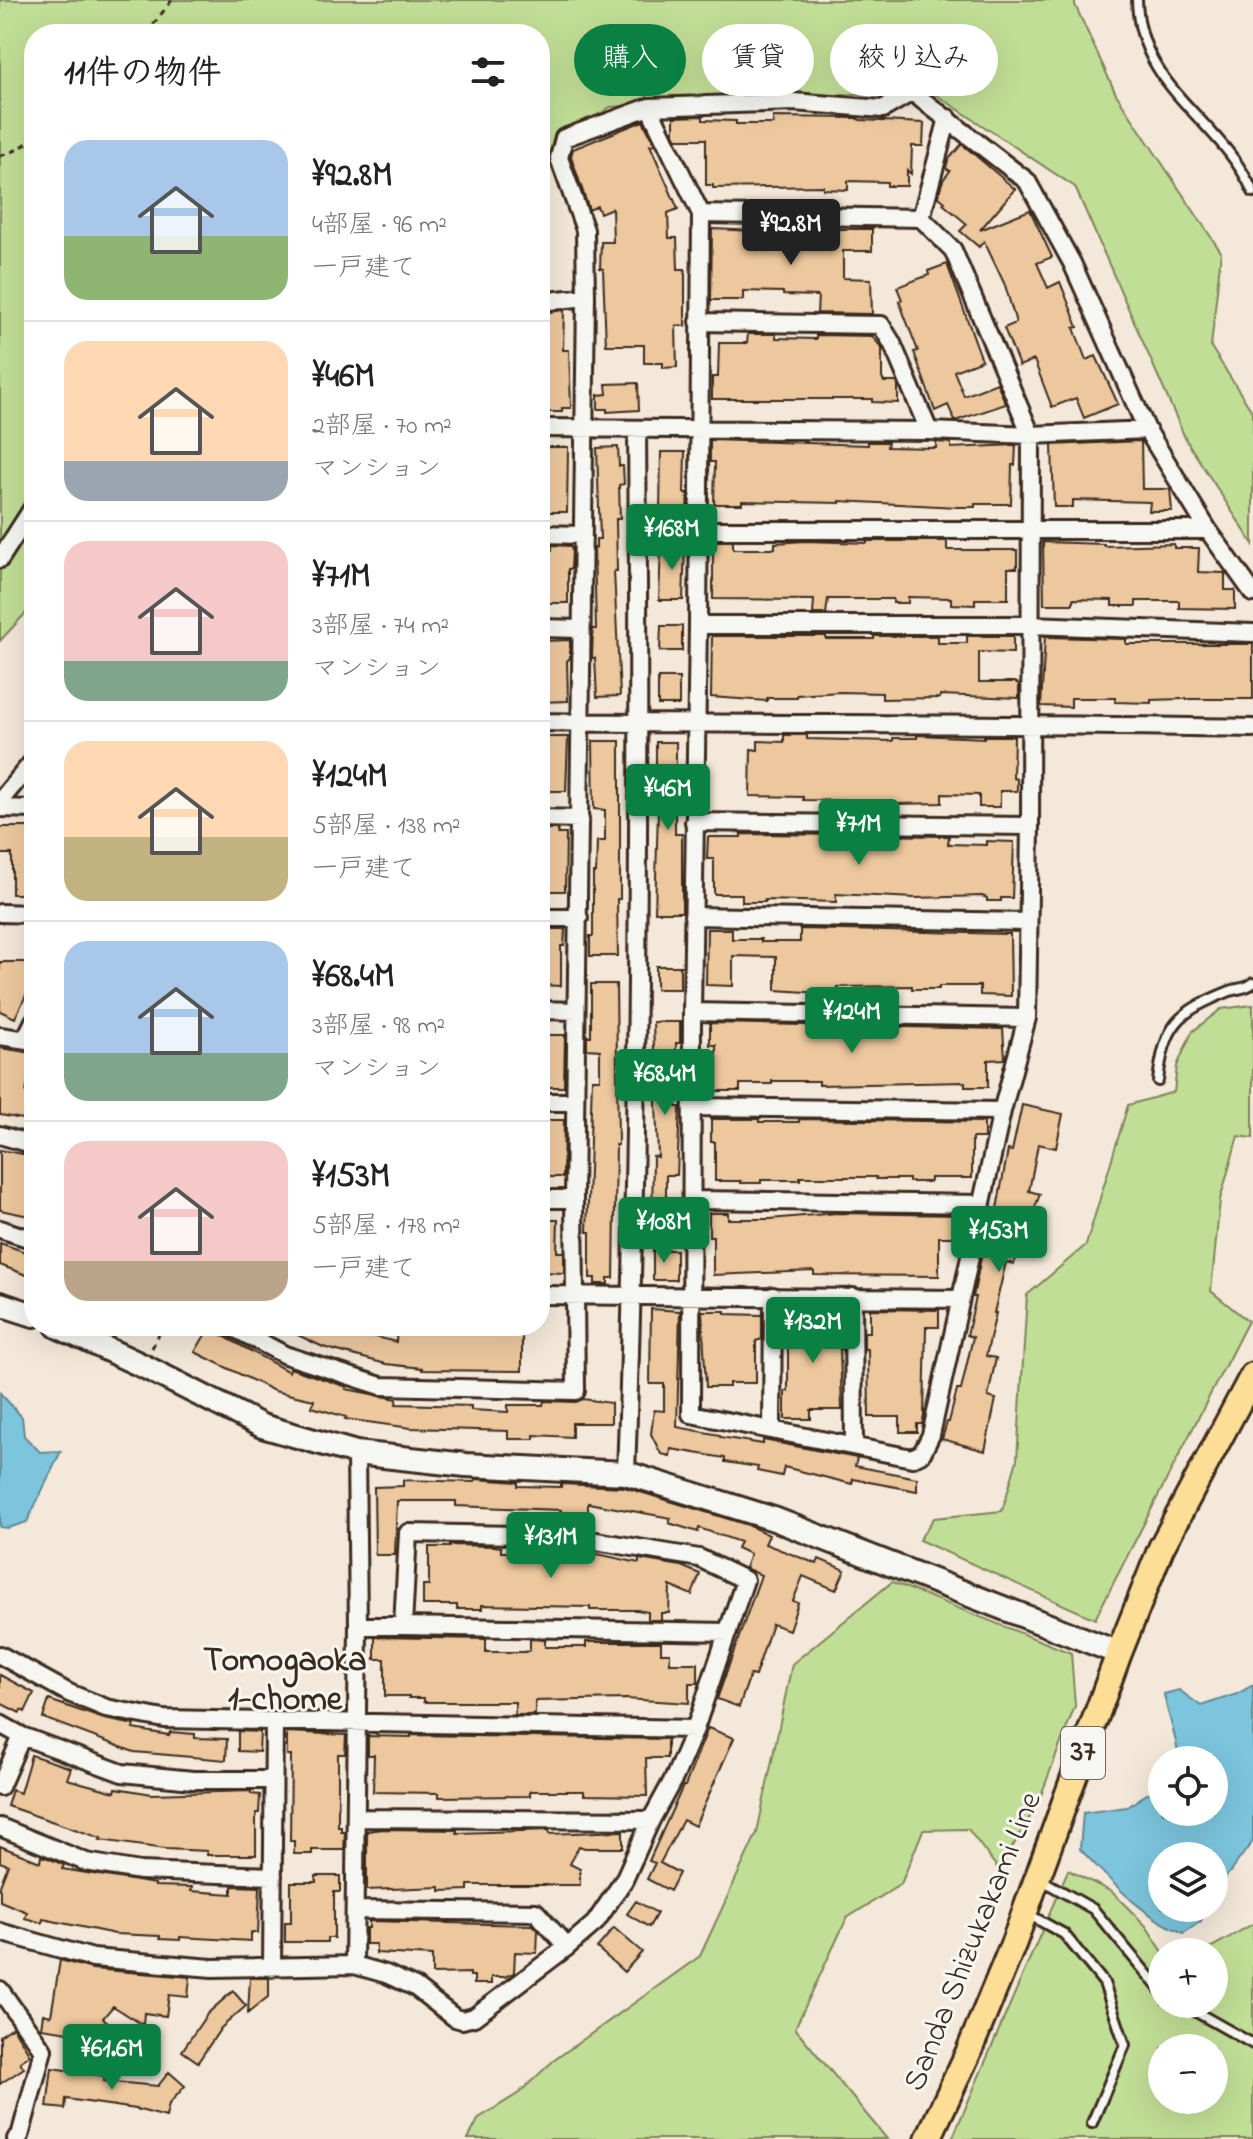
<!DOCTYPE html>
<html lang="ja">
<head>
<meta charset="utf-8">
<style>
  :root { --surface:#fff; --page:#f6f6f6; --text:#222; --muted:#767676; --line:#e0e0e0; --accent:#0b8043 }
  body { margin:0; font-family:"Indie Flower","Klee One",sans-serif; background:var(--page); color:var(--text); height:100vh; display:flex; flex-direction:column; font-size:30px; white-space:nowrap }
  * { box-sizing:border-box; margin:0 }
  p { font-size:26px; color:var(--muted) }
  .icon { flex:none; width:44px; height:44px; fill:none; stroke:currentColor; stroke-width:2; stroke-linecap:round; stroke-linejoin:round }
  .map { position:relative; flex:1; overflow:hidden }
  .details { position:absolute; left:24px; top:24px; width:526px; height:1312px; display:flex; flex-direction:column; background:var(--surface); border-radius:32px; box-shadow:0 8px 32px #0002 }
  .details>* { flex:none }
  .guide { position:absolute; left:574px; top:24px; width:558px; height:72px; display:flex; gap:16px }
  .tools { position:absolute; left:1148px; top:1746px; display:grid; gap:16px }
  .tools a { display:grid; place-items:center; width:80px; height:80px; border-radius:50%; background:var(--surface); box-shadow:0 8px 32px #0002; font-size:40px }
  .price { position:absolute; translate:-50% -68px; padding:0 18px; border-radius:8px; background:var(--accent); color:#fff; font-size:26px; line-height:52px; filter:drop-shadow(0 2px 4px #0008) }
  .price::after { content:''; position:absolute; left:50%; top:48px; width:24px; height:18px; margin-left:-12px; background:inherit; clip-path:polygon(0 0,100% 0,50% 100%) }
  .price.active { background:#222; color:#fff }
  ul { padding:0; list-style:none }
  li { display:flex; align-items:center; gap:24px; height:200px; padding:0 40px }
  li+li { border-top:2px solid var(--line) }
  li span { display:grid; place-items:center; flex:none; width:224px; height:160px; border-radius:24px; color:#555 }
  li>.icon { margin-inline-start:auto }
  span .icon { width:96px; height:96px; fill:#fffc; stroke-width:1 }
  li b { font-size:34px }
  h2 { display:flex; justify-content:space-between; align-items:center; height:96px; padding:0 40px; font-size:34px }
  .tag { padding:0 28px; border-radius:36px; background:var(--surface); box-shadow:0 8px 32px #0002; font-size:28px; line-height:72px }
  .tag.active { background:var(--accent); color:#fff }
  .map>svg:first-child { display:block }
</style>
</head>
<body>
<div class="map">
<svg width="1253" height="2139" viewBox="0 0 1253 2139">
  <rect width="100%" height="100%" fill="#f3e8d9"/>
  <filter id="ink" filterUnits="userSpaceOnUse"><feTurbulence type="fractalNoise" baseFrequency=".0125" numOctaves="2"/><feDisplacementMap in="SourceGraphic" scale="16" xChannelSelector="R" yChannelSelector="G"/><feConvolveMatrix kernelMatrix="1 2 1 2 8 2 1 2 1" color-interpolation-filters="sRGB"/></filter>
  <g filter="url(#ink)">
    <path fill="#c1de96" stroke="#7e845a" stroke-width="2" fill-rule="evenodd" d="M0,0H1075V5L1116,94L1221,252L1211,347L1253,413V544L1186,440L1075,187L929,90L610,107L540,157V34H34V604L0,641Z
      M1253,1005V1138L1238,1136L1220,1200L1211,1291L1248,1321L1095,1619L919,1540L934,1518L1002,1511L1017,1460L1027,1295L1086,1245L1128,1105L1174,1092L1177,1066L1192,1032L1221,1009Z
      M892,1582L1071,1653L1075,1706L1038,1803L999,1870L968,1829L923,1830L901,1884L847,1918L795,2028L887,2139H468L479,2118L519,2093L553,2061L700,1956L757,1833L792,1664Z
      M1068,1870L1112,1892L1146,1926L1163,1952L1162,2004H1214V1952H1203L1253,1924V2139H952ZM1162,2048H1214V2100H1162Z"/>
    <path fill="#7cc5dd" stroke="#628791" stroke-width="2" d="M0,1393L22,1417L24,1436L40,1452L61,1451L27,1522L8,1528L0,1527Z
      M1253,1685V1841L1214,1893V1856H1162V1908H1207L1201,1921L1184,1933C1142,1917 1111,1881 1080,1849L1083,1813L1127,1807L1162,1784V1812H1214V1760H1179C1177,1737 1168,1717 1164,1694L1179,1690L1201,1706L1237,1694Z"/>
    <path fill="#edc89e" stroke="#3b2a1e" stroke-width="2" d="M703,116V120L736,121V124H773V117L856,118L860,120L924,123L923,146H912L911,174L907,170V186H887V182L848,181V190L823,189V186L713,188V185H706V139H677L674,133V117Z
      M643,121L655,144L650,145L678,209L668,213L669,238H677L678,269H685V326H676L677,367L663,368V363H644V345H606L603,269L600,268L601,242H613L612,208L600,213L597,206L589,210L571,156L573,149Z
      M962,144L1015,189L980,230L1030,210L1052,257L1037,263L1048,288L1060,282L1078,327L1074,328L1086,360L1096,356L1118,404L1084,418L1076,398L1052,407L1034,360L1019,366L1004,328L1016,323L1005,285L984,241L979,247L960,231L967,224L943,204L945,202L938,196L943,180L950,171L946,168L948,160Z
      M712,229L778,232V236H818L819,229H872V251H843V278L871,279L872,314L817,313L818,296L783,295V292L743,291V300H711Z
      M947,264L982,360L954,371L964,396L997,383L1006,404L955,421L948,405L935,411L914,352L918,351L899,301L902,300L897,287L929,275L928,271Z
      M564,310L563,350H569L571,408H562V412H541L542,313Z
      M748,334H776V338L816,339V335L872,336L882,348V378L884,382H897L898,386V403L872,402V399H712V377H718L719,343H747Z
      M638,383L639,410L607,412V409H598V395L607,394L606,384Z
      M710,440L868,445V442H888L887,447L936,448V442L951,443V448L1016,445L1015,465H1012L1011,504H975V507H958L840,501V503L742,501V504H714L715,462H710Z
      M1141,441L1142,489H1170L1172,511H1149L1150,502L1111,501L1073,500V507H1054L1052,445Z
      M546,447H568L567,512H540V490H546Z
      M618,447L619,466H623L624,484L619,485L620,519H616L617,571H614L620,696L597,697L595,658H592L593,629H596L594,548H596V539H600L597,448Z
      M661,452H685L684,493H688L687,513H660Z
      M713,541H733V549H772L775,548V543L805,541L867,543V541H947V550H1017V568H1008V599H975V605L951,604V598L908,597V603H893V599H828L826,614H813L814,600L713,599Z
      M1043,542L1104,544V546L1174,544V548H1199L1198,572L1225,573V590H1235V609L1179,608V601H1136V606H1112V600L1073,599V604H1044Z
      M552,545L570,546L572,550L571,569H568V603H541L542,550H552Z
      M661,545H685L683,600H659Z
      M661,626H682V651H660Z
      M712,636H826V639H874V636H938V643H967V636H1013V653L979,652V682H1015L1019,684V698L940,695V698L882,699V693L840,692L797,695V698H767V701L711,697Z
      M1045,637L1126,639V644H1253V699H1182L1151,700V703L1115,702V698H1071V707L1041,706Z
      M570,640V658L567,661L568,701L540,702V682H545L544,641Z
      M658,678H679V705H658Z
      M784,735H807V739L893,741V738H917V735L984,738V736H1014L1013,778L1017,779V791H1000V807H979V795L942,794V803L897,804H869V801L803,800V797L750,796L751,749L758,750V741L784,742Z
      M541,737H568L566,791H541Z
      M593,741H620V899H617L618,956H590V936H593V873H596L597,841H605V810L594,809Z
      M656,742H676V785H683V805H675V834H682V912H655L659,777H656Z
      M0,827H30L29,866H34L33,894H12V854H0Z
      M543,829H558V834H566L565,891H540Z
      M741,834L949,836L948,844L986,845V841L1014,842L1012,898H1001V901H987V898L982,896L915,898L836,894V902L765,900V902H742V894H714V859H707L708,837H741Z
      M540,929H565L564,946H561V986L540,985Z
      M707,929H732V939H761V942H800V929L1010,934L1011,996L980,995V986H939V989H912V986L837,987V994L776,990V957L733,956V986L706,985Z
      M0,962H34V979L15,1018L0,1011Z
      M656,966H680V989H656Z
      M591,984H616L618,1145H616L614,1278H608V1284H595V1278H590V1232H587L592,1079H600V1050L587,1049V1036H591Z
      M653,1022H680V1043H676V1107H680L677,1175H666V1205H672V1224L652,1223L653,1156L658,1157Z
      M710,1023L1003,1029L1005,1059L988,1060V1087H965V1082L819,1085V1081H772V1084H740V1091H716V1045H710Z
      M543,1035H565L564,1087H543V1083H540Z
      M0,1048L33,1053L26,1093L33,1095L28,1120L0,1115Z
      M1022,1105L1063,1114L1056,1148L1038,1144L1029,1191L1040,1194L1014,1264L1006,1262L994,1313H996L986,1356L996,1358L988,1397L996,1399L985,1451L942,1439L947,1422H949L957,1390H961L973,1337L967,1335L976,1297H973L984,1243L989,1230H993L1008,1150L1012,1151Z
      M711,1119H759V1122H799V1119L984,1122V1138H972V1178H930V1182H909V1179H876V1177H800V1180H761V1183H741V1181H715V1142H711Z
      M540,1120H564L563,1177H540Z
      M0,1150L34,1156V1217L0,1210Z
      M709,1213H728V1219H770L837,1213L959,1215V1237H939V1276L814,1275V1271L713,1275V1236H709Z
      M540,1220H558L557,1252H564V1273L540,1272Z
      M0,1243L34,1255V1278L0,1265Z
      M653,1250H676V1280H653Z
      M651,1309L680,1311L677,1427L720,1435V1437L763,1444V1440L857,1458L855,1466L917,1478V1491L853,1479L852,1484L784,1467L782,1476L757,1471L758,1467L725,1462V1458L671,1449L670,1456L661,1454L651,1434L654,1410L664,1411V1384H650Z
      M870,1309L939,1310V1327H926L924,1416L922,1424H917V1432H900V1417H869L868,1349H864V1332H870Z
      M702,1311H725V1314L762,1315V1339L756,1341V1383H729V1387H706Z
      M784,1315L842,1316V1349H840L842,1410H811V1419H785V1391H788V1339H784Z
      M279,1326H330L396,1342L397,1326H522V1371L422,1370V1368L386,1364L323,1347Z
      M209,1328L289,1372L290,1368L347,1387L346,1389L397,1399L396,1404L471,1406V1410L508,1412V1405H543L544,1401L576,1402L583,1399L611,1403V1423H572V1437L534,1435V1439H508V1431L411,1428L345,1419L346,1417L312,1407L314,1400L274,1391L195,1352Z
      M475,1479L518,1482V1486L561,1487V1484L624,1487L748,1525L769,1535L765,1544L817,1564L819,1559L845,1570L836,1590L803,1576L793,1601L798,1603L789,1630L772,1624L755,1676L750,1675L739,1707L717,1699L761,1575L745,1568L750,1554L737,1548L740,1542L699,1528L698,1532L669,1523L671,1518L588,1503V1528L561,1525V1510L456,1506V1501H397L395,1555H375L374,1487L403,1486V1480L475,1482Z
      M450,1545L494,1546L501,1547V1552H554V1547H565L639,1563V1559L681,1566L700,1574L692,1595L670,1586L669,1613H661V1620H648V1612L637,1610H590V1607L482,1605V1609H457V1605H423V1585H429V1547H450Z
      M375,1637L486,1639V1652H525L530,1650V1639L545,1640V1647H586V1642H661V1653H670V1663H698V1683H689V1703L625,1699L535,1701V1715H515V1702H424V1698H409V1696H385V1659H375Z
      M0,1675L34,1693L25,1712L21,1710L20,1713L0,1703Z
      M49,1700L104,1719L135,1725L133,1729L169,1735L170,1732L195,1734V1738L227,1739L226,1760L134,1752L43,1718Z
      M708,1728L734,1738L695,1826L683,1820L660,1863L679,1873L670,1891L647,1879L655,1863L649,1861L683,1786H685Z
      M238,1731L260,1732L259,1752L238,1751Z
      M287,1732L346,1735L345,1754H338V1827H341V1832H345L344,1850H312V1854H294V1841H290L291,1755H287Z
      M411,1735L667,1739V1758H646L647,1796L584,1795V1791H530V1796L439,1797V1793L373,1792L374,1755H368V1736L411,1737Z
      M31,1755L71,1768L67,1779L115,1792L116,1788L152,1794L251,1791V1794L260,1795L259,1813H256V1855H207V1851L165,1849L100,1840L101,1838L7,1806L12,1790L20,1793Z
      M384,1829L457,1830V1833L549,1830V1834L623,1831V1848H585L579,1846L570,1864L580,1869V1885H468V1890L440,1891V1887L367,1890V1831Z
      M0,1846L40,1862L41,1856L48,1858L64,1865L62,1869L155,1884V1886L192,1887L191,1891L232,1894V1886L260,1887L258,1933H251V1941L180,1937V1940L160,1939V1936L115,1934L43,1919L42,1923L25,1918L27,1912L0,1901V1886L8,1865L0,1862Z
      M316,1876H340V1892H334V1938H327V1942H285V1922H291V1882H316Z
      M636,1901L657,1913L649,1927L627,1914Z
      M369,1921L533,1925L538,1930L537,1953L515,1952L514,1973L504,1977H491V1984H474V1976H470V1973L432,1974V1956L376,1953V1944H366V1928H369Z
      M614,1928L642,1952L624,1972L597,1948Z
      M60,1960L92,1969L190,1977L188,1997L169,1995L166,2016L144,2013L143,2025L113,2006L103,2018L131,2041L41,2028L43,2014L51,2016Z
      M250,1978H269V1996L248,2013Z
      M233,1991L246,2006L221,2028L198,2062L182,2051L207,2014Z
      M13,2027L30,2055L20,2062L24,2068L0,2084V2036Z
      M52,2068L105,2076L104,2081L158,2086L169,2072L185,2086L169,2104L166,2117L136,2109L66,2099L65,2109L47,2107Z"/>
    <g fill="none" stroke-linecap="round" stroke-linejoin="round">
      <defs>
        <path id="lane" d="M1137,0C1139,89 1221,119 1253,192
          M1158,1081C1165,1023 1178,1012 1230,991C1240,987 1245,990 1253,983
          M1038,1878L1093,1909L1162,1992
          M1026,1913L1064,1934L1104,1983L1125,2045L1092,2123
          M1182,2004L1253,2044"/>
        <path id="street" d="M649,107L701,214L698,625L692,1012L691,1414L912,1458L922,1453L931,1435L1002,1111L1027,1018L1030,826L1031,435L953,250L921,218L701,214
          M921,218L948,118
          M540,302L586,297
          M699,322L881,325L892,343L929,431
          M540,428L929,431L1031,435L1147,430
          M699,530H1208
          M540,534L583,535
          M0,559L34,506
          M698,625H1030L1253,633
          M540,628L581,629
          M540,722C778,725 1015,723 1253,728
          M0,801L34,760
          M0,808L34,809
          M540,818L580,819
          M694,822L1030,826
          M0,913L34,914
          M693,916L1028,922
          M540,918H579
          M540,1010L576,1011
          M692,1012L1027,1018
          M0,1036L34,1041
          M25,1039L34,1021
          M540,1102H575
          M693,1107L1002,1111
          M0,1135L34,1145
          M540,1199H574
          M693,1200L982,1204
          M0,1229L34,1240
          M540,1295L959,1299
          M853,1297L854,1446
          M230,1326L285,1355L381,1386L576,1391L574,1199L586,297L585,230L559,158L564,138L649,107L793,102L883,109L912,92L1027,181L1072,263L1147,430L1208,530L1253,593
          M772,1428L773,1296
          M626,1473C639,1125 640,777 637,430
          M403,1626L728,1632
          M0,1655L69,1693L106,1708L164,1719L695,1729
          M0,1724L22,1736L122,1773L193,1780H273
          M0,1787L22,1736
          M356,1818L651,1820
          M0,1827L86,1862L140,1871L273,1876
          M355,1910L536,1912L567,1947
          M0,1932L93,1958L212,1968L354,1965L386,1974L415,1987L455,2018L462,2020L474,2017L567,1947L595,1923L624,1880L651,1820L675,1776L695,1729L745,1580L699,1558L566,1536L408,1533L403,1626H358
          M354,1965L358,1626L356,1453
          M272,1968L274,1722
          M0,1990L43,2050L20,2136L16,2139"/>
        <path id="secondary" d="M0,1304L34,1315
          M57,1326L143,1366L262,1426L356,1453L466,1465L626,1473L774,1519L1119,1653"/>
        <path id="primary" d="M928,2139L969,2051L1014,1942L1119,1653L1161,1548L1253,1375"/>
      </defs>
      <use href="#lane" stroke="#3b2a1e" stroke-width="14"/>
      <use href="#street" stroke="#3b2a1e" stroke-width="22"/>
      <use href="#secondary" stroke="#3b2a1e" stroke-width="28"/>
      <use href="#primary" stroke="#3b2a1e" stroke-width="30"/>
      <path stroke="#3b2a1e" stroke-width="3" stroke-dasharray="6 6" stroke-linecap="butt" d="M146,34L172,0
        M0,156L19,149L34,138
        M152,1348L163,1326"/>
      <use href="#lane" stroke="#f6f6f2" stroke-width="8"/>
      <use href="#street" stroke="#f6f6f2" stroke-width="16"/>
      <use href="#secondary" stroke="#f6f6f2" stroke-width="22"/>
      <use href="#primary" stroke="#fdde96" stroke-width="24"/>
    </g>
  </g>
  <g text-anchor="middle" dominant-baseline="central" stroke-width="6" stroke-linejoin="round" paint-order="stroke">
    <rect fill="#f6f6f2" stroke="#73675e" stroke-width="2" x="1061" y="1727" width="44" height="52" rx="6"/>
    <g font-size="30" font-weight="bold" fill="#3b2a1e">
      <text x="1083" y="1753">37</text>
    </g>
    <g font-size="32" fill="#3b2a1e" stroke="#f6f6f2">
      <text transform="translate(974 1942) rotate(-68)">Sanda Shizukakami Line</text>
    </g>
    <g font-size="34" font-weight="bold" fill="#3b2a1e" stroke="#f6f6f2">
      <text x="285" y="1662">Tomogaoka<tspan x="285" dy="39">1-chome</tspan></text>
    </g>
  </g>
</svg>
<div class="tools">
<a><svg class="icon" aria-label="locate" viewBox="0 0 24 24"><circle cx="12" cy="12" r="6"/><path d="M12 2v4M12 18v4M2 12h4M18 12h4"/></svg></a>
<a><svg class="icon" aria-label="layers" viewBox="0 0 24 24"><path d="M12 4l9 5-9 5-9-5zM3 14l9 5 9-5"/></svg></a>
<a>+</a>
<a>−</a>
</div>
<b class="price active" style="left:791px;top:267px">¥92.8M</b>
<b class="price" style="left:672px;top:572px">¥168M</b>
<b class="price" style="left:668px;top:832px">¥46M</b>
<b class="price" style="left:859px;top:867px">¥71M</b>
<b class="price" style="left:852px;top:1055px">¥124M</b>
<b class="price" style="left:665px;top:1117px">¥68.4M</b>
<b class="price" style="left:664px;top:1265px">¥108M</b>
<b class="price" style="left:999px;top:1274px">¥153M</b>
<b class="price" style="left:813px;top:1365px">¥132M</b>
<b class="price" style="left:551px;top:1580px">¥131M</b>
<b class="price" style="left:112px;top:2092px">¥61.6M</b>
<div class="guide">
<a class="tag active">購入</a>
<a class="tag">賃貸</a>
<a class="tag">絞り込み</a>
</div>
<section class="details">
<h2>11件の物件<svg class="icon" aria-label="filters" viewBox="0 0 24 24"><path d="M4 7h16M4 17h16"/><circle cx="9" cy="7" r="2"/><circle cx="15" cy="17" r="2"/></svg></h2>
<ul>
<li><span style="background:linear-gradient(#a9c7e8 60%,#8fb573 0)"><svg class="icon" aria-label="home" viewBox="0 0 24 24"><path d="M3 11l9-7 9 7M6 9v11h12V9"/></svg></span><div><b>¥92.8M</b><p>4部屋 · 96 m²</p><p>一戸建て</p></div></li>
<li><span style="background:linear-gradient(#ffd9b3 75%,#9aa5b1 0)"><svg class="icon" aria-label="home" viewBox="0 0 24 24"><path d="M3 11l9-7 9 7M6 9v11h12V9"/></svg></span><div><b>¥46M</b><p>2部屋 · 70 m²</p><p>マンション</p></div></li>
<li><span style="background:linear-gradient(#f6c9c9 75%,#7fa58c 0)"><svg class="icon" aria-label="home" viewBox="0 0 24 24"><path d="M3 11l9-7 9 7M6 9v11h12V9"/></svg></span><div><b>¥71M</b><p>3部屋 · 74 m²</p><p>マンション</p></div></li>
<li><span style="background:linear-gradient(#ffd9b3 60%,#c2b280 0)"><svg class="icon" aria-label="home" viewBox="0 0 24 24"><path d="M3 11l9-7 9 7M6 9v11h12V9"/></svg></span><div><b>¥124M</b><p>5部屋 · 138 m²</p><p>一戸建て</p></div></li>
<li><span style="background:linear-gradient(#a9c7e8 70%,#7fa58c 0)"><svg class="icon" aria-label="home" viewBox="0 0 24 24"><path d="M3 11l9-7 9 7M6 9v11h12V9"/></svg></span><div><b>¥68.4M</b><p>3部屋 · 98 m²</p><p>マンション</p></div></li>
<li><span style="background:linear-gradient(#f6c9c9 75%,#b9a48a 0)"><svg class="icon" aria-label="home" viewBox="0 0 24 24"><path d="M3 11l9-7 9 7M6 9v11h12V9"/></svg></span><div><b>¥153M</b><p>5部屋 · 178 m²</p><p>一戸建て</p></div></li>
</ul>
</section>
</div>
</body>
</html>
